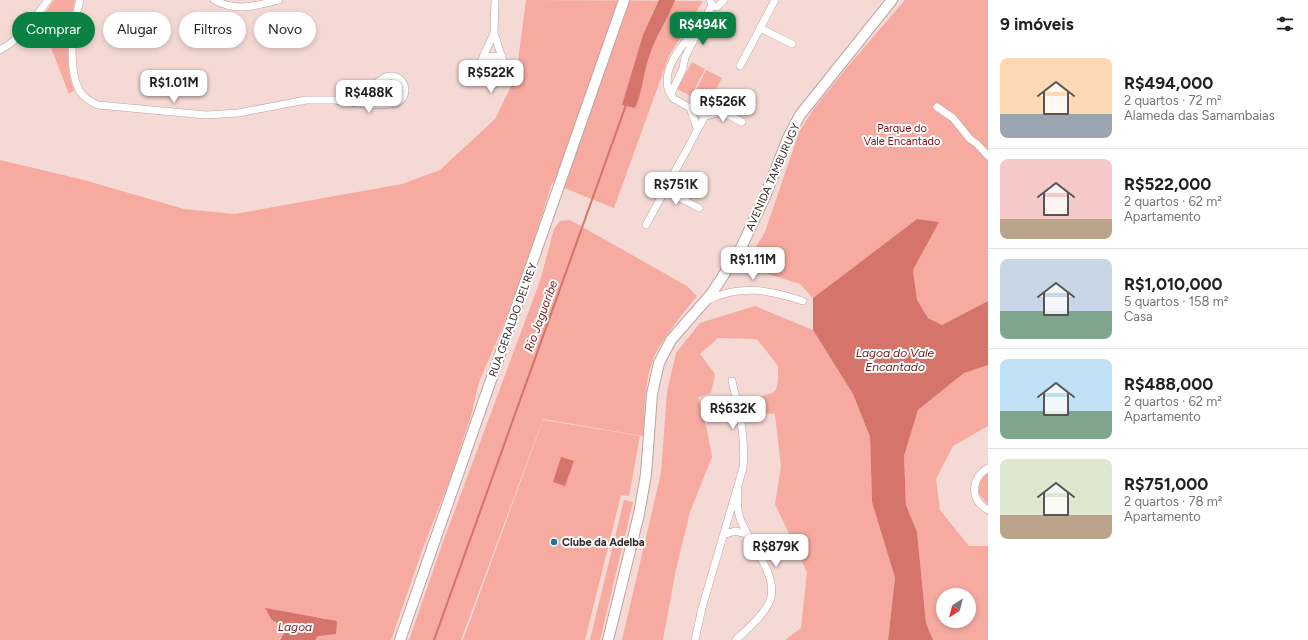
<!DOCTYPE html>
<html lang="pt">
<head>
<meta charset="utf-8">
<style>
  :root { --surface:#fff; --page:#f6f6f6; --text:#202124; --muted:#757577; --line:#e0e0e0; --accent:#0b8043 }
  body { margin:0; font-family:Figtree,sans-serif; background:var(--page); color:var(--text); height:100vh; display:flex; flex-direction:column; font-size:15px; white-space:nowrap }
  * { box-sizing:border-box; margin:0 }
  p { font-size:13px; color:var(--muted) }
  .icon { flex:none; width:22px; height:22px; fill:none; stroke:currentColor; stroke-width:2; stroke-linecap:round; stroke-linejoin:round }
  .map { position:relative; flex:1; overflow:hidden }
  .drawer { display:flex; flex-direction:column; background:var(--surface); width:320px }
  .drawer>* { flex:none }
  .hud { position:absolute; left:12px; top:12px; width:380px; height:36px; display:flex; gap:8px }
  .needle { width:26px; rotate:216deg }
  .controls { position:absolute; left:936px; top:588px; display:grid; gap:8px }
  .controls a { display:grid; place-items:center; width:40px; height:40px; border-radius:50%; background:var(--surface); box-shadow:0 2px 6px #0003; font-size:20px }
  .price { position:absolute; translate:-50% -34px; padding:0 9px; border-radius:8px; background:#fff; color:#222; font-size:13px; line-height:26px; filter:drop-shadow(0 1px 2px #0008) }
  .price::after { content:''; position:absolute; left:50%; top:24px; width:12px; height:9px; margin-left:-6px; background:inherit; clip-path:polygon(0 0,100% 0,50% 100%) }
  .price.selected { background:var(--accent); color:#fff }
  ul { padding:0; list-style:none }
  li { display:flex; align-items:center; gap:12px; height:100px; padding:0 12px }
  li+li { border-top:1px solid var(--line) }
  li span { display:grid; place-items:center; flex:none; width:112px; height:80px; border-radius:8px; color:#555 }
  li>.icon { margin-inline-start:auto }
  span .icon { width:48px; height:48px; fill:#fffc; stroke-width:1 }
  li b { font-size:17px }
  h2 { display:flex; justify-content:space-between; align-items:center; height:48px; padding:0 12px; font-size:17px }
  .pill { padding:0 14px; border-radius:18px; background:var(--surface); box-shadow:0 2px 6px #0003; font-size:14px; line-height:36px }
  .pill.selected { background:var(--accent); color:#fff }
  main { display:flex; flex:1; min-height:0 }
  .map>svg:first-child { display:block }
</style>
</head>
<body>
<main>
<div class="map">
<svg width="988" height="640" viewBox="0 0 988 640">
  <rect width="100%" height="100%" fill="#f5d9d5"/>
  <path fill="#f6aaa0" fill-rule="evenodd" d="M54,0H75C69,27 63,64 74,90L69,94L48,40L32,45L29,36Z
    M526,0L703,1L669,56L614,208L552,183L533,244L502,329L479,382L471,416L449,482L423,548L391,640H315L325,618L303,616L272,620L281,625L284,633L279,640H0V160L84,180L184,209L235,214L402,184L440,170L495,119L516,76Z
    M905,0H988V301L942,325L928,318L917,300L913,270L938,222L917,219L813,298L800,284L768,274L740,273L765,232L799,132L815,107L849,65Z
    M482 71a10 10 0 1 1 20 0a10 10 0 1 1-20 0Z
    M692,62L705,69L691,96L677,89Z
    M706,70L722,78L706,108L691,100Z
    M382 90a10 10 0 1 1 20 0a10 10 0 1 1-20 0Z
    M570,220L687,286L697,296C683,313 660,341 652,362C644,385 645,412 643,436L543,419L461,640H409L443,542L540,281L554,229L560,221Z
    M755,306L813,330L853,394L870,437L872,502L895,578L888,640H785L801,628L807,572L775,504L781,467L775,414L760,413L756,407L755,400C760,394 773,396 776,389C779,383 778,373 778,366L757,339L718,338L700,354L715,374L711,393L698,397L707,430L712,457L690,512L675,574L663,640H622L661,473L667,392L676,353L700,323Z
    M988,365V426L953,446L936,479L940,510L969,546H988V640H933L926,623L917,532L906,505L904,456L918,410L964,373ZM943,595H969V621H943Z
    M543,420L640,436L629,496L621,495L585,640H463Z
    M988,473V505L979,494C979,484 980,479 988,473Z
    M624,500L633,502L600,640H590Z"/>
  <path fill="#d4746a" d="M659,0H675C668,19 656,35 650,54C643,72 643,91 635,108L622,105L643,35Z
    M917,219L939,222L913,270L917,300L928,318L942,325L988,301V365L964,373L918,410L904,456L906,505L917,532L926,623L933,640H888L895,578L872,502L870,437L853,394L813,330V298Z
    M561,457L574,461L565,486L553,482Z
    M265,608L337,621L336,634L318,636L315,640H280L284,633L281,625L272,620Z"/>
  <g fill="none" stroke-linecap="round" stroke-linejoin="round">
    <path stroke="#d4746a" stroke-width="2" d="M434,640L626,105"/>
    <defs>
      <path id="street" d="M80,0C73,24 67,66 79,90C83,97 91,102 98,105L206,115L238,113L306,100H334L374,105L391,104
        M214,0C236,12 256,6 279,0
        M710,0L712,5L717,7L724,0
        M701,24C685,41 653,75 674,99L705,116L722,112L742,122
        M760,28L792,44
        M494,33L483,57L479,74L483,81L493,85L502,80L505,76V67L494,33L495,0
        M0,50C21,39 34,19 48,0
        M483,57L502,56
        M740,66L775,0
        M377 90a14 14 0 1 1 28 0a14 14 0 1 1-28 0Z
        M671,94L683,68L685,57L712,5
        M347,101L381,80
        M937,107L953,118L970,139L977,144L988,156
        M690,108L697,128
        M666,187L674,195L699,208
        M646,225L705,116
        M708,300C741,284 770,290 803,301
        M988,468C971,478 969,500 988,510
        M723,535L735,531L747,534
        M695,640L702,608L743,468C746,438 739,410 732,381
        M736,640C747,629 762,617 769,603C781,578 750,544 741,521C737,512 737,501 738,491"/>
      <path id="secondary" d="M400,640L624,0
        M608,640L639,514L646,474L652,394L659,363L671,340L712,293L741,248L766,194L788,138L800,115L892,0"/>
    </defs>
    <use href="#street" stroke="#bda3a0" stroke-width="8"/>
    <use href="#secondary" stroke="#bda3a0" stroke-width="12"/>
    <use href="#street" stroke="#fff" stroke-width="7"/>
    <use href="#secondary" stroke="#fff" stroke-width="10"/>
  </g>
  <circle fill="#1a75a3" stroke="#fff" stroke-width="1.5" cx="554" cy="542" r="4"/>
  <g text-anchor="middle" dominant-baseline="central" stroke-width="4" stroke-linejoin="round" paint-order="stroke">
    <g font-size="11" fill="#840b0f" stroke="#fff">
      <text x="902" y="128">Parque do<tspan x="902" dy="13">Vale Encantado</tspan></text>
    </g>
    <g font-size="11" fill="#342928" stroke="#fff">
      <text transform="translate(773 177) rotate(-66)">AVENIDA TAMBURUGY</text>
      <text transform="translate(513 320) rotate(-70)">RUA GERALDO DEL'REY</text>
    </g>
    <g font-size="11" font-weight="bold" fill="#342928" stroke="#fff" text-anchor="start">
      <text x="562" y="542">Clube da Adelba</text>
    </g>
    <g font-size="12" font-style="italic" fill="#701816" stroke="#fff">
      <text transform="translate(541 316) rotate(-70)">Rio Jaguaribe</text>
      <text x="895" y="353">Lagoa do Vale<tspan x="895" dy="14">Encantado</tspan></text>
      <text x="295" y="627">Lagoa</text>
    </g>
  </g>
</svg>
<div class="controls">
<a><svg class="needle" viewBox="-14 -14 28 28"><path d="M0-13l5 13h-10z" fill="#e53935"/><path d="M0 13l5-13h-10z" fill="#757577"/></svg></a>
</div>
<b class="price selected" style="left:703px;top:46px">R$494K</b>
<b class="price" style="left:491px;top:94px">R$522K</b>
<b class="price" style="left:174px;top:104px">R$1.01M</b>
<b class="price" style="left:369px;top:114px">R$488K</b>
<b class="price" style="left:723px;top:123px">R$526K</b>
<b class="price" style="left:676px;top:206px">R$751K</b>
<b class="price" style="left:753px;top:281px">R$1.11M</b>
<b class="price" style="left:733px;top:430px">R$632K</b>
<b class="price" style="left:776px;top:568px">R$879K</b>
<div class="hud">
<a class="pill selected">Comprar</a>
<a class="pill">Alugar</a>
<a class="pill">Filtros</a>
<a class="pill">Novo</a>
</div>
</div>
<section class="drawer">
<h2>9 imóveis<svg class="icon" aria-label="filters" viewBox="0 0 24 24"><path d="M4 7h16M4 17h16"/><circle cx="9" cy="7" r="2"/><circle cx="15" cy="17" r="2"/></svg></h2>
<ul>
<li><span style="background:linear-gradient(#ffd9b3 70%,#9aa5b1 0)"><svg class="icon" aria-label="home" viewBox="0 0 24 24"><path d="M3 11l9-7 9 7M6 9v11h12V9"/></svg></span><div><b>R$494,000</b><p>2 quartos · 72 m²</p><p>Alameda das Samambaias</p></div></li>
<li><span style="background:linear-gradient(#f6c9c9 75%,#b9a48a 0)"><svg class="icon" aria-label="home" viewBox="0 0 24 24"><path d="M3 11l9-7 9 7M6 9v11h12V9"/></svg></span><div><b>R$522,000</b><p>2 quartos · 62 m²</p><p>Apartamento</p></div></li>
<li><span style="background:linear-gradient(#c9d6e8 65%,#7fa58c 0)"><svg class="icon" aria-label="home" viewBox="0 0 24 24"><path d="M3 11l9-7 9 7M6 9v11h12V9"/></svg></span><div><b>R$1,010,000</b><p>5 quartos · 158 m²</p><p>Casa</p></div></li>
<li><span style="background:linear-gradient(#bfe0f5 65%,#7fa58c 0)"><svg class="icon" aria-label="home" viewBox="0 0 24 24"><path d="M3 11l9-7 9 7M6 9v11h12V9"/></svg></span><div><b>R$488,000</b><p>2 quartos · 62 m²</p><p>Apartamento</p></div></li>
<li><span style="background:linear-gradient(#dfe7d0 70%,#b9a48a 0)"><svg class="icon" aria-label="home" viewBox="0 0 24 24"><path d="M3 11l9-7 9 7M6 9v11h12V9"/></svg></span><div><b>R$751,000</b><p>2 quartos · 78 m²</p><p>Apartamento</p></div></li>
</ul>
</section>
</main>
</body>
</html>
